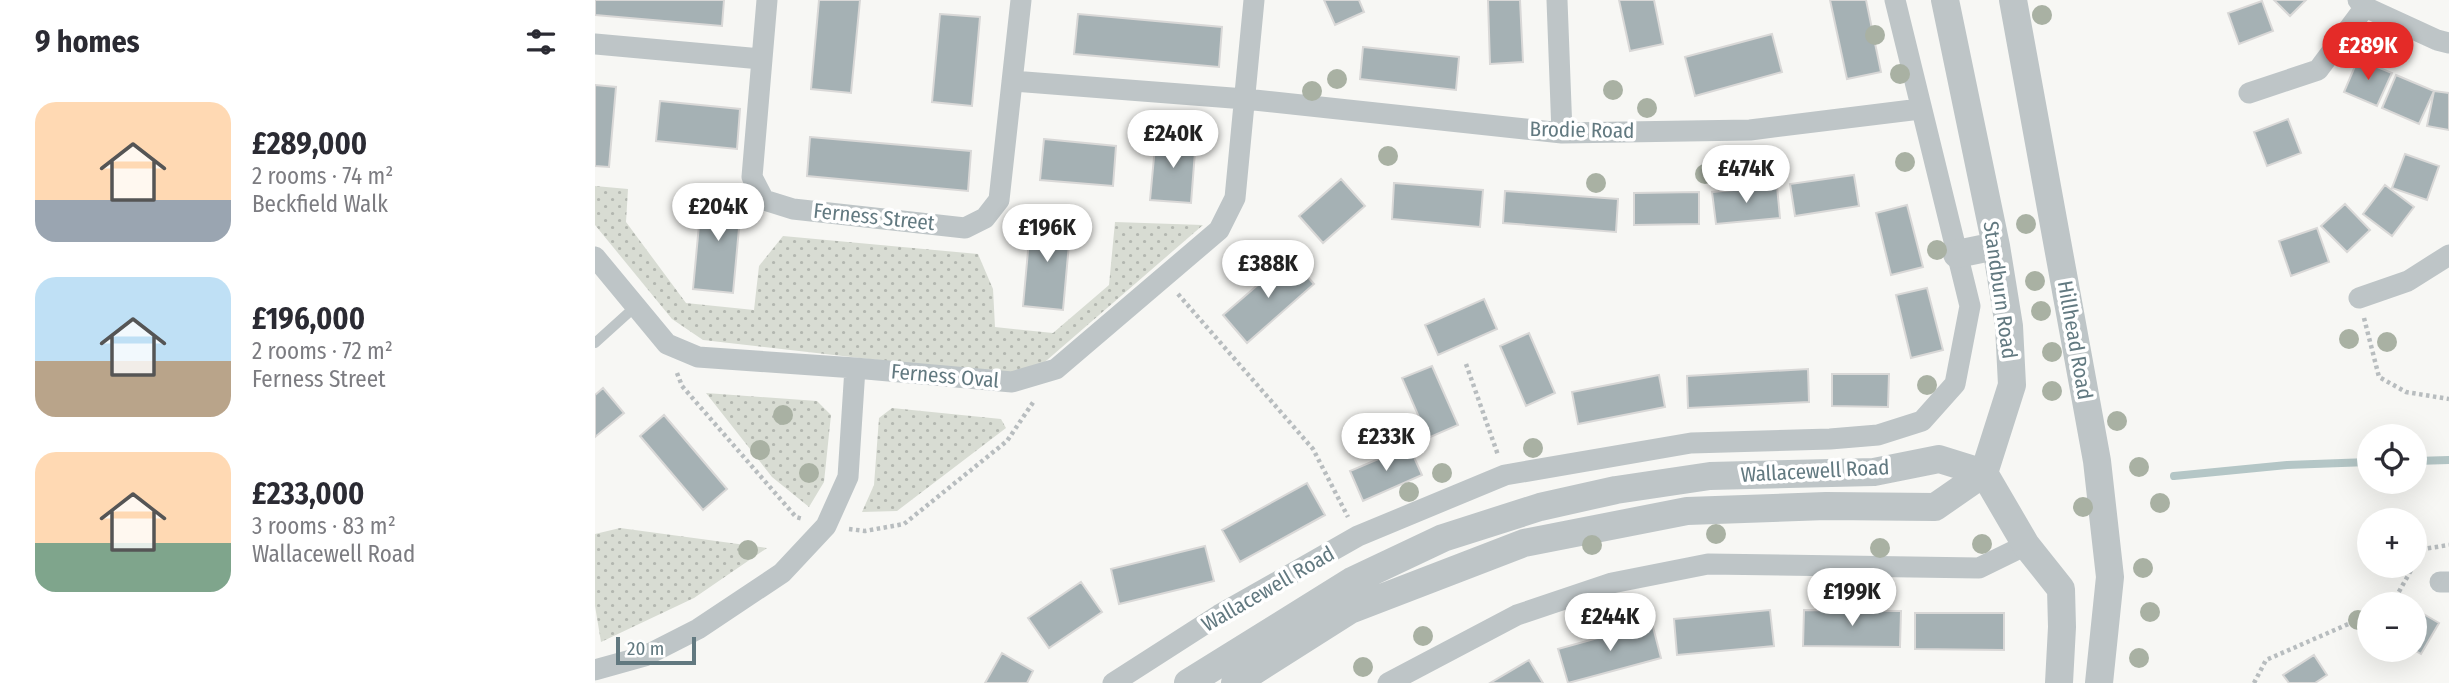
<!DOCTYPE html>
<html lang="en">
<head>
<meta charset="utf-8">
<style>
  :root { --surface:#fff; --page:#f2f2f3; --text:#2b2b33; --muted:#7c7c81; --accent:#e42b28 }
  body { margin:0; font-family:"Fira Sans Condensed",sans-serif; background:var(--page); color:var(--text); height:100vh; display:flex; flex-direction:column; font-size:26px; white-space:nowrap }
  * { box-sizing:border-box; margin:0 }
  p { font-size:23px; color:var(--muted) }
  .icon { flex:none; width:38px; height:38px; fill:none; stroke:currentColor; stroke-width:2; stroke-linecap:round; stroke-linejoin:round }
  .map { position:relative; flex:1; overflow:hidden }
  .drawer { display:flex; flex-direction:column; background:var(--surface); width:595px }
  .drawer>* { flex:none }
  .controls { position:absolute; left:1762px; top:424px; display:grid; gap:14px }
  .controls a { display:grid; place-items:center; width:70px; height:70px; border-radius:50%; background:var(--surface); box-shadow:0 7px 28px #0002; font-size:35px }
  .scale { position:absolute; left:21px; bottom:18px; width:80px; box-sizing:border-box; padding-left:7px; border:4px solid #627980; border-top:0; font-size:19px; line-height:24px; white-space:nowrap; color:#627980; -webkit-text-stroke:5px #fff; paint-order:stroke }
  .price { position:absolute; translate:-50% -60px; padding:0 16px; border-radius:24px; background:#fff; color:#222; font-size:23px; line-height:46px; filter:drop-shadow(0 2px 4px #0008) }
  .price::after { content:''; position:absolute; left:50%; top:42px; width:21px; height:16px; margin-left:-10px; background:inherit; clip-path:polygon(0 0,100% 0,50% 100%) }
  .price.selected { background:var(--accent); color:#fff }
  ul { padding:0; list-style:none }
  li { display:flex; align-items:center; gap:21px; height:175px; padding:0 35px }
  li span { display:grid; place-items:center; flex:none; width:196px; height:140px; border-radius:21px; color:#555 }
  li>.icon { margin-inline-start:auto }
  span .icon { width:84px; height:84px; fill:#fffc; stroke-width:1 }
  li b { font-size:30px }
  h2 { display:flex; justify-content:space-between; align-items:center; height:84px; padding:0 35px; font-size:30px }
  main { display:flex; flex:1; min-height:0 }
  .map>svg:first-child { display:block }
</style>
</head>
<body>
<main>
<section class="drawer">
<h2>9 homes<svg class="icon" aria-label="filters" viewBox="0 0 24 24"><path d="M4 7h16M4 17h16"/><circle cx="9" cy="7" r="2"/><circle cx="15" cy="17" r="2"/></svg></h2>
<ul>
<li><span style="background:linear-gradient(#ffd9b3 70%,#9aa5b1 0)"><svg class="icon" aria-label="home" viewBox="0 0 24 24"><path d="M3 11l9-7 9 7M6 9v11h12V9"/></svg></span><div><b>£289,000</b><p>2 rooms · 74 m²</p><p>Beckfield Walk</p></div></li>
<li><span style="background:linear-gradient(#bfe0f5 60%,#b9a48a 0)"><svg class="icon" aria-label="home" viewBox="0 0 24 24"><path d="M3 11l9-7 9 7M6 9v11h12V9"/></svg></span><div><b>£196,000</b><p>2 rooms · 72 m²</p><p>Ferness Street</p></div></li>
<li><span style="background:linear-gradient(#ffd9b3 65%,#7fa58c 0)"><svg class="icon" aria-label="home" viewBox="0 0 24 24"><path d="M3 11l9-7 9 7M6 9v11h12V9"/></svg></span><div><b>£233,000</b><p>3 rooms · 83 m²</p><p>Wallacewell Road</p></div></li>
</ul>
</section>
<div class="map">
<svg width="1854" height="683" viewBox="0 0 1854 683">
  <defs>
    <pattern id="green-dots" width="8" height="8" patternUnits="userSpaceOnUse" patternTransform="scale(1.75)"><rect width="8" height="8" fill="#d8dcd3"/><path d="M2 2h.1M6 6h.1" fill="none" stroke="#b3b7b0" stroke-width="1.8" stroke-linecap="round"/></pattern>
  </defs>
  <rect width="100%" height="100%" fill="#f7f7f4"/>
  <path fill="url(#green-dots)" d="M0,186L33,189L31,222L91,303L159,310L164,266L188,236L383,254L398,289L400,327L458,333L514,285L520,222L608,225L444,367L413,375L108,340L77,319L0,225Z
    M111,393L222,401L236,415L229,482L214,507L177,477Z
    M297,408L406,419L411,428L302,511L267,512L279,485L284,418Z
    M25,528L172,548L99,598L6,642L0,606V534Z"/>
  <g fill="none" stroke-linecap="round" stroke-linejoin="round">
    <path stroke="#b4c6c6" stroke-width="8" d="M1820,461L1854,460
      M1579,476L1692,465L1774,462"/>
  </g>
  <path fill="#a5b1b4" stroke="#d9d8d7" stroke-width="2" d="M0,0H129L127,26L0,15Z
    M224,0H265L256,93L216,89Z
    M729,0H764L769,12L740,25Z
    M893,0H925L928,62L895,64Z
    M1024,0H1059L1068,44L1035,51Z
    M1235,0H1271L1286,72L1252,79Z
    M1679,0H1711L1695,16Z
    M1667,1L1678,31L1644,44L1633,13Z
    M345,14L385,17L377,106L337,102Z
    M483,14L627,27L624,67L479,54Z
    M1177,34L1187,72L1100,96L1090,57Z
    M768,47L864,57L861,90L765,79Z
    M1763,59L1797,73L1782,106L1749,92Z
    M1801,75L1839,91L1824,124L1787,108Z
    M0,85L21,87L14,167L0,166Z
    M1839,91L1854,93V130L1832,126Z
    M65,101L145,109L142,149L61,141Z
    M1693,119L1706,153L1672,166L1659,132Z
    M561,136L601,139L596,203L555,200Z
    M215,137L376,151L373,191L212,176Z
    M449,139L521,146L518,186L445,180Z
    M1810,154L1844,166L1832,200L1797,188Z
    M1259,175L1264,206L1200,216L1195,184Z
    M746,179L770,206L728,243L704,216Z
    M799,183L888,190L885,227L797,219Z
    M1790,185L1819,207L1797,236L1768,214Z
    M1182,186L1185,218L1121,224L1117,192Z
    M910,191L1023,199L1021,232L908,223Z
    M1104,192V224L1039,225V193Z
    M107,193L147,196L138,293L98,289Z
    M1750,204L1775,230L1752,252L1726,226Z
    M1312,205L1328,267L1296,275L1281,213Z
    M436,218L476,222L468,310L428,306Z
    M1722,228L1734,262L1696,276L1684,241Z
    M695,257L719,284L652,343L628,315Z
    M1332,288L1348,350L1316,358L1301,295Z
    M889,299L902,329L843,355L830,325Z
    M934,333L960,393L931,406L905,346Z
    M837,366L863,425L833,438L807,378Z
    M1213,369L1214,402L1093,408L1092,376Z
    M1237,374H1294L1293,407L1237,406Z
    M1064,375L1070,407L983,424L977,392Z
    M8,388L29,413L0,437V395Z
    M69,415L132,489L108,510L45,436Z
    M814,446L827,475L768,501L755,471Z
    M712,483L730,515L645,562L627,530Z
    M610,546L619,581L524,604L516,569Z
    M486,582L507,612L454,648L433,618Z
    M1820,609L1844,623L1826,654L1817,649H1820Z
    M1175,610L1179,646L1082,655L1079,619Z
    M1209,610L1306,611L1305,647L1208,646Z
    M1320,613H1409V650L1320,649Z
    M1057,623L1066,658L973,683L963,649Z
    M407,653L438,671L432,683H390Z
    M1719,655L1732,675L1720,683H1694L1688,675Z
    M934,660L948,683H895Z"/>
  <g fill="none" stroke-linecap="round" stroke-linejoin="round">
    <path stroke="#b8bdbf" stroke-width="4.5" stroke-dasharray="3.5 3.5" stroke-linecap="butt" d="M583,294L718,449L753,517
      M1769,318L1784,377L1811,392L1854,399
      M871,364L903,455
      M82,373L87,386L201,517L208,519
      M254,529L270,531L309,524L412,441L439,401
      M1820,563L1828,549L1854,545
      M1797,604L1819,565
      M1659,683L1671,660L1774,615"/>
    <path stroke="#bec5c7" stroke-width="10" d="M0,343L41,306"/>
    <path stroke="#bec5c7" stroke-width="21" d="M172,0L157,177L169,200L198,209L370,228L390,218L404,200L426,0
      M962,0L967,133
      M1763,0L1770,7L1842,40L1854,43
      M0,44L166,59
      M417,81L650,99L967,133L1155,130L1325,109
      M1654,93L1723,70L1770,7
      M0,257L72,344L103,357L260,368L417,382L461,369L624,230L640,198L659,0
      M1764,298L1813,281L1854,255
      M1845,582H1854
      M0,670L50,656L103,629L187,573L231,526L253,477L260,368
      M518,683L624,615L763,536L910,475L1096,443L1235,439L1283,435L1327,421L1360,384L1375,306L1300,0
      M793,683L922,615L1017,583L1113,564L1384,568L1431,545"/>
    <path stroke="#bec5c7" stroke-width="28" d="M1350,0L1401,246L1414,326L1417,385L1389,473L1431,545L1466,589L1467,627L1464,683
      M1418,0L1502,461L1515,577L1504,683
      M1362,254L1401,246
      M593,683L757,581L848,538L945,507L1021,490L1115,476L1279,472L1344,459L1389,473
      M640,683L755,610L929,543L1092,511L1231,506L1340,507L1389,473"/>
  </g>
  <g fill="#a9b1a3">
    <circle cx="1447" cy="15" r="10"/>
    <circle cx="1280" cy="35" r="10"/>
    <circle cx="1305" cy="74" r="10"/>
    <circle cx="742" cy="79" r="10"/>
    <circle cx="1018" cy="90" r="10"/>
    <circle cx="717" cy="91" r="10"/>
    <circle cx="1052" cy="108" r="10"/>
    <circle cx="793" cy="156" r="10"/>
    <circle cx="1310" cy="162" r="10"/>
    <circle cx="1147" cy="173" r="10"/>
    <circle cx="1110" cy="174" r="10"/>
    <circle cx="1001" cy="183" r="10"/>
    <circle cx="1431" cy="224" r="10"/>
    <circle cx="1342" cy="250" r="10"/>
    <circle cx="1440" cy="281" r="10"/>
    <circle cx="1446" cy="311" r="10"/>
    <circle cx="1754" cy="339" r="10"/>
    <circle cx="1792" cy="342" r="10"/>
    <circle cx="1457" cy="352" r="10"/>
    <circle cx="1332" cy="385" r="10"/>
    <circle cx="1457" cy="391" r="10"/>
    <circle cx="188" cy="415" r="10"/>
    <circle cx="1522" cy="421" r="10"/>
    <circle cx="938" cy="448" r="10"/>
    <circle cx="165" cy="450" r="10"/>
    <circle cx="1544" cy="467" r="10"/>
    <circle cx="214" cy="473" r="10"/>
    <circle cx="847" cy="473" r="10"/>
    <circle cx="814" cy="492" r="10"/>
    <circle cx="1565" cy="503" r="10"/>
    <circle cx="1488" cy="507" r="10"/>
    <circle cx="1121" cy="534" r="10"/>
    <circle cx="1387" cy="544" r="10"/>
    <circle cx="997" cy="545" r="10"/>
    <circle cx="1285" cy="548" r="10"/>
    <circle cx="153" cy="550" r="10"/>
    <circle cx="1548" cy="568" r="10"/>
    <circle cx="1555" cy="612" r="10"/>
    <circle cx="1763" cy="620" r="10"/>
    <circle cx="828" cy="636" r="10"/>
    <circle cx="1544" cy="658" r="10"/>
    <circle cx="768" cy="667" r="10"/>
  </g>
  <g text-anchor="middle" dominant-baseline="central" stroke-width="7" stroke-linejoin="round" paint-order="stroke">
    <g font-size="21" fill="#627980" stroke="#fff">
      <text transform="translate(987 130) rotate(1)">Brodie Road</text>
      <text transform="translate(279 217) rotate(6)">Ferness Street</text>
      <text transform="translate(1405 290) rotate(82)">Standburn Road</text>
      <text transform="translate(1480 340) rotate(80)">Hillhead Road</text>
      <text transform="translate(350 376) rotate(5)">Ferness Oval</text>
      <text transform="translate(1220 471) rotate(-3)">Wallacewell Road</text>
      <text transform="translate(673 589) rotate(-30)">Wallacewell Road</text>
    </g>
  </g>
</svg>
<div class="controls">
<a><svg class="icon" aria-label="locate" viewBox="0 0 24 24"><circle cx="12" cy="12" r="6"/><path d="M12 2v4M12 18v4M2 12h4M18 12h4"/></svg></a>
<a>+</a>
<a>−</a>
</div>
<div class="scale">20 m</div>
<b class="price selected" style="left:1773px;top:82px">£289K</b>
<b class="price" style="left:578px;top:170px">£240K</b>
<b class="price" style="left:1151px;top:205px">£474K</b>
<b class="price" style="left:123px;top:243px">£204K</b>
<b class="price" style="left:452px;top:264px">£196K</b>
<b class="price" style="left:673px;top:300px">£388K</b>
<b class="price" style="left:791px;top:473px">£233K</b>
<b class="price" style="left:1257px;top:628px">£199K</b>
<b class="price" style="left:1015px;top:653px">£244K</b>
</div>
</main>
</body>
</html>
